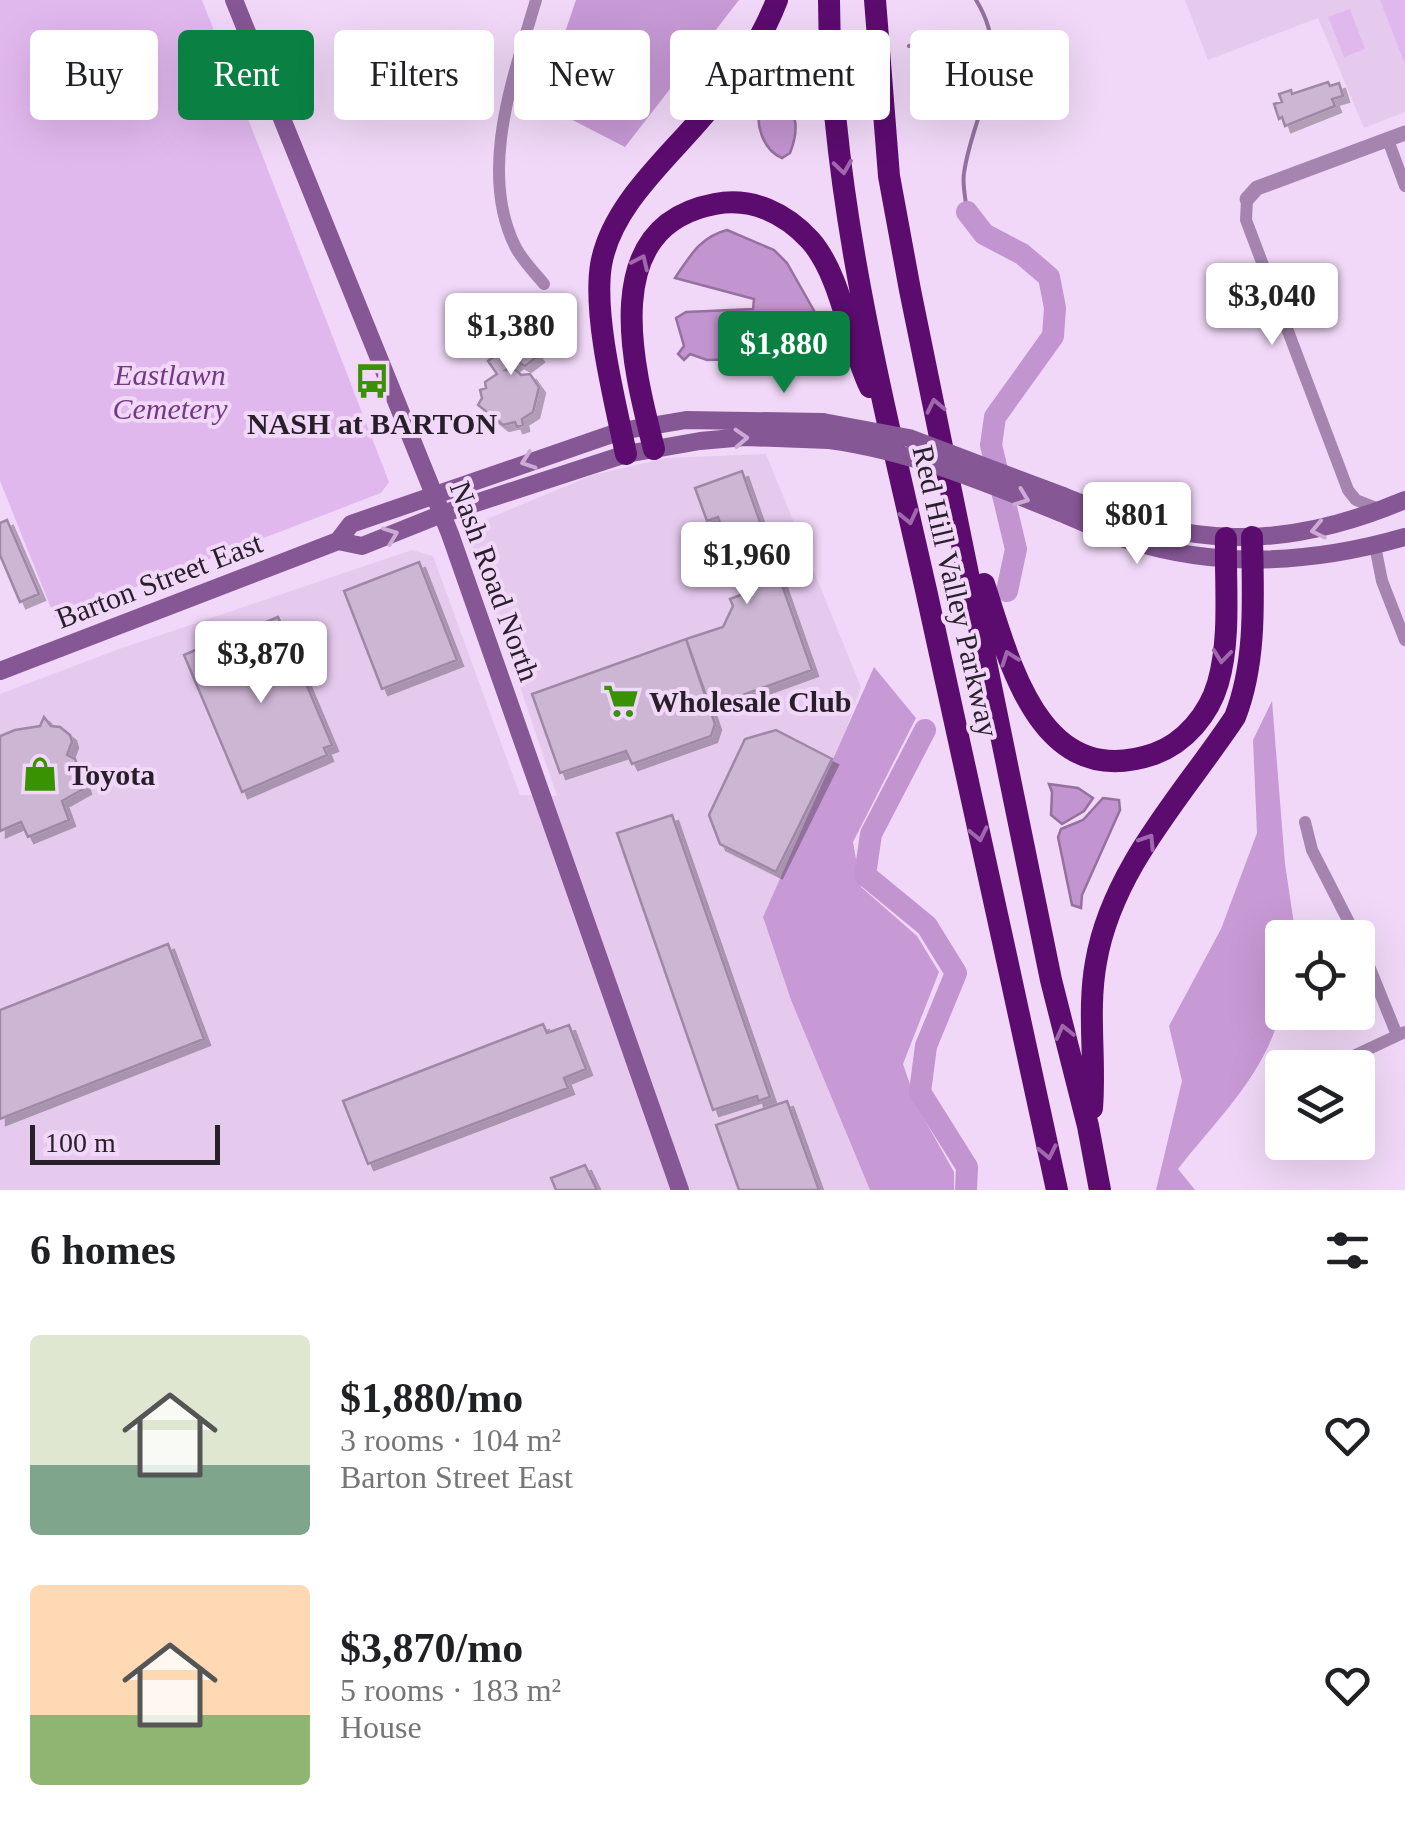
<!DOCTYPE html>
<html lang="en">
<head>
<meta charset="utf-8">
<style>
  :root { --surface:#fff; --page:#f6f6f6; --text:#202124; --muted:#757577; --accent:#0b8043 }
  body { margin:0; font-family:Georgia,serif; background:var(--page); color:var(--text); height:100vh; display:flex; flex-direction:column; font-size:38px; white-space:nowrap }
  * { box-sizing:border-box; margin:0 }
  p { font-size:32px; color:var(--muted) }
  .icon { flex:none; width:55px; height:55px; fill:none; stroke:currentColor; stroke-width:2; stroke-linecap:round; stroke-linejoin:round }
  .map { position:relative; height:1190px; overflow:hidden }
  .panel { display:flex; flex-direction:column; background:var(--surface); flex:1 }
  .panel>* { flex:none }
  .guide { position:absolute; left:30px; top:30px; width:1345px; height:90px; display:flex; gap:20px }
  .fabs { position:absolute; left:1265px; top:920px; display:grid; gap:20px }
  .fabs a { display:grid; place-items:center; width:110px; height:110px; border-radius:10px; background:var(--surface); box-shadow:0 10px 40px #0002; font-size:50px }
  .scale { position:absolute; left:30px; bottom:25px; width:190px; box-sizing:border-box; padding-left:10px; border:5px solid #281f2b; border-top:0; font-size:28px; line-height:35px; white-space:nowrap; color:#281f2b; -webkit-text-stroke:8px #f1d8f8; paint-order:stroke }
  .price { position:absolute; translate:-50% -85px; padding:0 22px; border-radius:10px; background:#fff; color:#222; font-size:32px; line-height:65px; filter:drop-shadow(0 2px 5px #0008) }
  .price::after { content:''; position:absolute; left:50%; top:60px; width:30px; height:22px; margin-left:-15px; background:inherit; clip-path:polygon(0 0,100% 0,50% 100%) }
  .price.current { background:var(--accent); color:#fff }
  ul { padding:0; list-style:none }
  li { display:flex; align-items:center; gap:30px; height:250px; padding:0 30px }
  li span { display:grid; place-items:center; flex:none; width:280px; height:200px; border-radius:10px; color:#555 }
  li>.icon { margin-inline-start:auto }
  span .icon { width:120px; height:120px; fill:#fffc; stroke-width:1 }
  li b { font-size:42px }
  h2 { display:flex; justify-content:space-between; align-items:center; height:120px; padding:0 30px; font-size:42px }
  .tag { padding:0 35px; border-radius:10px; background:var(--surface); box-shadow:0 10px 40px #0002; font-size:35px; line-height:90px }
  .tag.current { background:var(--accent); color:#fff }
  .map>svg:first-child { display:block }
</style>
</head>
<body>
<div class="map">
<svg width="1405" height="1190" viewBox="0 0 1405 1190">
  <defs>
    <filter id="shadow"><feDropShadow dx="6" dy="6" stdDeviation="0" flood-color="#0004"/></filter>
  </defs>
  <rect width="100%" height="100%" fill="#f1d8f8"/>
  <path fill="#e6caee" d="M1185,0H1405V112L1364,128L1318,18L1208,60Z
    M766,454L861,687L837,755L763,917L791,1000L870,1190H0V694L119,649L412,550L433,556L520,795L557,796L472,545L482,521L593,475L667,458Z"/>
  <path fill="#e1b8ee" d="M0,0H202L389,482L381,493L55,618L0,481Z
    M1380,0H1405V61L1404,62Z
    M1350,9L1365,49L1344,57L1328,17Z"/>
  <path fill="#c799d5" d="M576,0H739L625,147L551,109L544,94Z
    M874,667L916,718L853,842L861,887L917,936L939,972L903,1064L918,1108L954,1172V1190H870L791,1000L763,917Z
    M1272,701L1285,864L1296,937L1282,938C1282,958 1285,979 1282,999C1275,1065 1217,1119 1178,1169L1195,1190H1156L1182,1081L1169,1026L1221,929L1257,833L1253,740Z"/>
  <path fill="#c294d0" stroke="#94719e" stroke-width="2.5" d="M778,98C800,109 798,133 790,153L782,158C763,150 754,123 761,105Z
    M727,230L774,250L787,263L817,316L823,337L814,357L707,360L690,354L684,360L678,354L684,346L676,318L686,312L753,309L754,299L675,278C690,256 700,237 727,230Z
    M1049,784L1078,788L1093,798L1084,811L1062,824L1051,815L1052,792Z
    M1103,798L1119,800L1120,810L1082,895L1081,908L1072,905L1058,837L1061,829L1083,820Z"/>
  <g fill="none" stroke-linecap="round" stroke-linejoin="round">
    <path stroke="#94719e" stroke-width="4" d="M909,46L950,35L993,65
      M967,212C966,200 962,185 964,173C973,109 1015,63 976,0"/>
    <path stroke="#c294d0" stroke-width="22" d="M967,212L984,234L1022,254L1049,277L1055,308L1053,336L995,417L991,445L1016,549L1007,591
      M925,730L871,834L865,875L927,926L956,973L926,1046L920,1092L967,1167L966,1190"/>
  </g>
  <path fill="#cdb5d4" stroke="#9e88a5" stroke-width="2.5" filter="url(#shadow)" d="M1328,82L1330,86L1339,83L1343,96L1332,99L1335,106L1285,126L1282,117L1279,119L1274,104L1282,102L1279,94L1291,90L1292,94Z
    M510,313L537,348L534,351L538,356L525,366L518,362L506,370H516L521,375L530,374L539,387L533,412L522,419L523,425L517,427L515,422L503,425L478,405L482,398L480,390L486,388L485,382L497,374L488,361L497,354L506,364L515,358L495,324Z
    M742,471L812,670L710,707L686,639L723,627L733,606L730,599L746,593L718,517L707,521L695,488Z
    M7,520L39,594L20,602L0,555V523Z
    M419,562L457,660L382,689L344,591Z
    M278,617L332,745L324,748L327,755L242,792L184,655L207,645L219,674L239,665L228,638Z
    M686,639L715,724L711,736L632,764L626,751L560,773L532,694Z
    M44,717L51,726L60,727L70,735L72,742L67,755L75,759L85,788L62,801L69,820L28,837L21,822L0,831V736L15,730L40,726Z
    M776,730L832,759L776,872L720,844L709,815L745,739Z
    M672,815L770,1097L758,1101L757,1096L713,1110L617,833Z
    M168,944L204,1039L0,1119V1010Z
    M543,1024L547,1033L569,1025L586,1069L564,1078L568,1088L368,1164L343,1101Z
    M787,1101L819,1190H739L716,1125Z
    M585,1165L597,1190H556L551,1178Z"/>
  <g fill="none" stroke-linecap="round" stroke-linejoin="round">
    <path stroke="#a585af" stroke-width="12" d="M536,0C514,75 477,172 516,248C523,261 535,273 544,284
      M1388,140L1405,186
      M1247,199L1246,220L1348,490L1356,500L1379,509
      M1375,546L1382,581L1405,640
      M1305,822L1312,850L1357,938
      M1358,939L1397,1035
      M1328,1068L1405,1032"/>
    <path stroke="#a585af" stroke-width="15" d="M1247,199L1257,188L1405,133"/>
    <path stroke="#865795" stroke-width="18" d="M234,0L450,534L680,1190
      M1063,496C1188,547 1279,553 1405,500
      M1066,515C1087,524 1109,535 1131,541C1221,569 1315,563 1405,537
      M338,541L362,546L442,514L626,454L700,441L745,437L829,440
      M0,671L338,541L351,524L621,431L686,420L823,422"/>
    <path stroke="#5c0c6f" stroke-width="22" d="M829,0C830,195 883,400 926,590C971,790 1013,990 1057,1190
      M875,0L889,176L910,290L1051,980L1088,1126L1100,1190
      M654,449C633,367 596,226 715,204C752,197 785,213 810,240C842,276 849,344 870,387
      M626,454C615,402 593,316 601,265C611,206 667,159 704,115C734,80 760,44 777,0
      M984,584C1010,663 1040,793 1154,754C1185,743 1209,714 1218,683C1231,638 1225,585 1226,538
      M1092,1108C1096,1059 1087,1011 1096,962C1112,868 1184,794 1235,717C1257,661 1253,596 1252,537"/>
    <path stroke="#865795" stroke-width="18" d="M823,422L909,438L1063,496
      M829,440C912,451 989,484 1066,515"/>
  </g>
  <defs><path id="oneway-chevron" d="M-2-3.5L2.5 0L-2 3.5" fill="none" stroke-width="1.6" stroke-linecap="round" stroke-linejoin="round" transform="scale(2.5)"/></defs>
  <g stroke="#9f68ad">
    <use href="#oneway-chevron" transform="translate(843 167) rotate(82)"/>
    <use href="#oneway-chevron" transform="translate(641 262) rotate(-65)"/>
    <use href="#oneway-chevron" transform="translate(935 406) rotate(-102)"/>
    <use href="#oneway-chevron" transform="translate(909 517) rotate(77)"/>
    <use href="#oneway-chevron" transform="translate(1222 656) rotate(96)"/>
    <use href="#oneway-chevron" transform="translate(1009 658) rotate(-110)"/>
    <use href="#oneway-chevron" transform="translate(979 834) rotate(78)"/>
    <use href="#oneway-chevron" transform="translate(1148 841) rotate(-57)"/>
    <use href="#oneway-chevron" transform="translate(1064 1032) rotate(-104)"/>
    <use href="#oneway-chevron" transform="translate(1048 1152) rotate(78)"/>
  </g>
  <g stroke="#ccabd5">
    <use href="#oneway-chevron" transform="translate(741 438) rotate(-3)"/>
    <use href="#oneway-chevron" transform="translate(528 461) rotate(161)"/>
    <use href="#oneway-chevron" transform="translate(1022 498) rotate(21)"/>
    <use href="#oneway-chevron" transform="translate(1318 530) rotate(168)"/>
    <use href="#oneway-chevron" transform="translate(391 535) rotate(-21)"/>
  </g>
  <defs>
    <symbol id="bus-bare" viewBox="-9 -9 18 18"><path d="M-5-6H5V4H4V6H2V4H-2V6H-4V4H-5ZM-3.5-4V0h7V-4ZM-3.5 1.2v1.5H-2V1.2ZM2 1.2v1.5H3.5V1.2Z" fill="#399202" stroke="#f1d8f8" stroke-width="2.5" paint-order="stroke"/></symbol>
    <symbol id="supermarket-bare" viewBox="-9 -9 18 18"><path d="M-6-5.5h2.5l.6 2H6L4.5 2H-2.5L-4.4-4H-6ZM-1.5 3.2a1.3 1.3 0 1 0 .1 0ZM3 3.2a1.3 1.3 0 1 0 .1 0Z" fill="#399202" stroke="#f1d8f8" stroke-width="2.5" paint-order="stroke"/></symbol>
    <symbol id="shop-bare" viewBox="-9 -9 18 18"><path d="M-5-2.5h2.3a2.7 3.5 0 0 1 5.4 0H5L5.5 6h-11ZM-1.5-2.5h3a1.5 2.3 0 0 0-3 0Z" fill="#399202" stroke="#f1d8f8" stroke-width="2.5" paint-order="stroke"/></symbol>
  </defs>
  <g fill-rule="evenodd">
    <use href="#bus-bare" x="347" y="356" width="50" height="50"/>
    <use href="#supermarket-bare" x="596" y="676" width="50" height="50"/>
    <use href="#shop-bare" x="15" y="749" width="50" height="50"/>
  </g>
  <g text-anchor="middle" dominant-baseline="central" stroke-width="8" stroke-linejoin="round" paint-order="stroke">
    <g font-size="30" font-style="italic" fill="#733a84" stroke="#f1d8f8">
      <text x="170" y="374">Eastlawn<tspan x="170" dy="34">Cemetery</tspan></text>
    </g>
    <g font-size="30" font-weight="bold" fill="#281f2b" stroke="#f1d8f8" text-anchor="start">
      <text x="372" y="423" text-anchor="middle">NASH at BARTON</text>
      <text x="649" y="701">Wholesale Club</text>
      <text x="68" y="774">Toyota</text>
    </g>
    <g font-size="30" fill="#281f2b" stroke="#f1d8f8">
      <text transform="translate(159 580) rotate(-21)">Barton Street East</text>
      <text transform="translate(495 581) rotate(70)">Nash Road North</text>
      <text transform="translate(956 591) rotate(77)">Red Hill Valley Parkway</text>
    </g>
  </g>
</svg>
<div class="fabs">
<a><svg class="icon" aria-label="locate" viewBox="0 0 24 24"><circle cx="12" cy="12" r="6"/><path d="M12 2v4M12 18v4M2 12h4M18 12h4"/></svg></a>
<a><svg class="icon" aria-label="layers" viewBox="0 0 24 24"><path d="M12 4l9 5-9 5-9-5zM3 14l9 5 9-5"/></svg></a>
</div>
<div class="scale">100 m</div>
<b class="price" style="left:1272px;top:348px">$3,040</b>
<b class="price" style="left:511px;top:378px">$1,380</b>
<b class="price current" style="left:784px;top:396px">$1,880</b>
<b class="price" style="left:1137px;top:567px">$801</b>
<b class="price" style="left:747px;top:607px">$1,960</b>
<b class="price" style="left:261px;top:706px">$3,870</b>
<div class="guide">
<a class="tag">Buy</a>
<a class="tag current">Rent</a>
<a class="tag">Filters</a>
<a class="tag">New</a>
<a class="tag">Apartment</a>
<a class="tag">House</a>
</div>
</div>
<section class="panel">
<h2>6 homes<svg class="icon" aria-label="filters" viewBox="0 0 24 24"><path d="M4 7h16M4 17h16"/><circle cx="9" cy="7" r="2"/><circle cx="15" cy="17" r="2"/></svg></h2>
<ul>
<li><span style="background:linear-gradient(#dfe7d0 65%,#7fa58c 0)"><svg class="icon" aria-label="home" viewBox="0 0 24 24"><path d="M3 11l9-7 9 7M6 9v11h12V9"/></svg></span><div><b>$1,880/mo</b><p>3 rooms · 104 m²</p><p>Barton Street East</p></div><svg class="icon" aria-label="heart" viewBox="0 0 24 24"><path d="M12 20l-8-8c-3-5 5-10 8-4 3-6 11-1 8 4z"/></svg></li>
<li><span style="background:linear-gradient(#ffd9b3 65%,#8fb573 0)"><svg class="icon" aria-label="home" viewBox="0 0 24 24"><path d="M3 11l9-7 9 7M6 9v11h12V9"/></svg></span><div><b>$3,870/mo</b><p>5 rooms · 183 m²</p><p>House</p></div><svg class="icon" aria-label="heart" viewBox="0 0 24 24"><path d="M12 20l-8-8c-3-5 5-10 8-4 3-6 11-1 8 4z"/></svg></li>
</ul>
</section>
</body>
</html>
